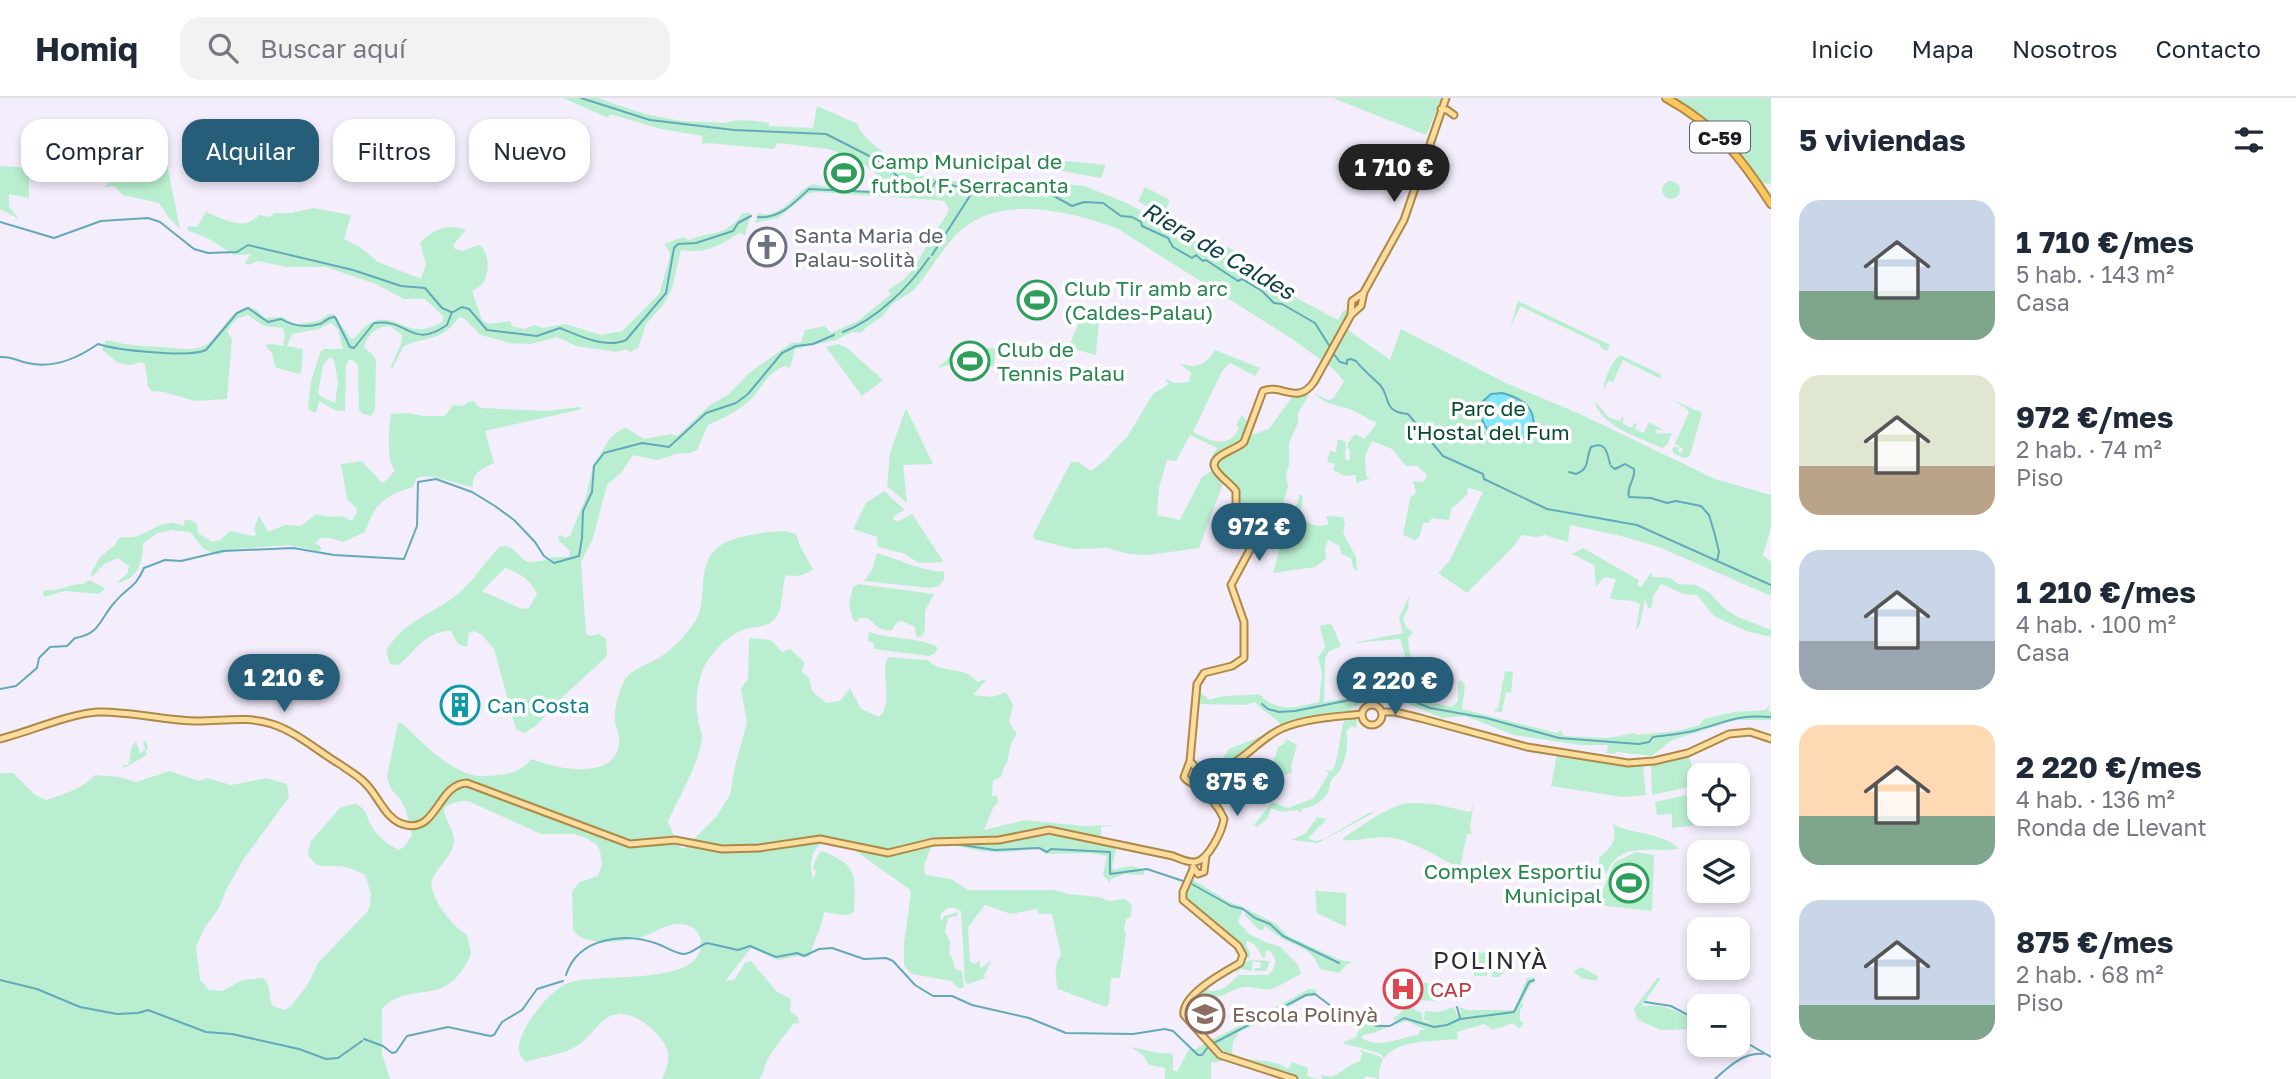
<!DOCTYPE html>
<html lang="es">
<head>
<meta charset="utf-8">
<style>
  :root { --surface:#fff; --page:#f2f2f3; --text:#1f2937; --muted:#747a83; --line:#e0e1e3; --accent:#265d78 }
  body { margin:0; font-family:"Golos Text",sans-serif; background:var(--page); color:var(--text); height:100vh; display:flex; flex-direction:column; font-size:26px; white-space:nowrap }
  * { box-sizing:border-box; margin:0 }
  p { font-size:23px; color:var(--muted) }
  .icon { flex:none; width:38px; height:38px; fill:none; stroke:currentColor; stroke-width:2; stroke-linecap:round; stroke-linejoin:round }
  .map { position:relative; flex:1; overflow:hidden }
  .panel { display:flex; flex-direction:column; background:var(--surface); width:525px }
  .panel>* { flex:none }
  .banner { position:absolute; left:21px; top:21px; width:665px; height:63px; display:flex; gap:14px }
  .controls { position:absolute; left:1687px; top:665px; display:grid; gap:14px }
  .controls a { display:grid; place-items:center; width:63px; height:63px; border-radius:14px; background:var(--surface); box-shadow:0 4px 10px #0003; font-size:35px }
  .price { position:absolute; translate:-50% -60px; padding:0 16px; border-radius:24px; background:var(--accent); color:#fff; font-size:23px; line-height:46px; filter:drop-shadow(0 2px 4px #0008) }
  .price::after { content:''; position:absolute; left:50%; top:42px; width:21px; height:16px; margin-left:-10px; background:inherit; clip-path:polygon(0 0,100% 0,50% 100%) }
  .price.active { background:#222; color:#fff }
  ul { padding:0; list-style:none }
  li { display:flex; align-items:center; gap:21px; height:175px; padding:0 28px }
  li span { display:grid; place-items:center; flex:none; width:196px; height:140px; border-radius:21px; color:#555 }
  li>.icon { margin-inline-start:auto }
  span .icon { width:84px; height:84px; fill:#fffc; stroke-width:1 }
  li b { font-size:30px }
  h2 { display:flex; justify-content:space-between; align-items:center; height:84px; padding:0 28px; font-size:30px }
  .chip { padding:0 24px; border-radius:21px; background:var(--surface); box-shadow:0 4px 10px #0003; font-size:24px; line-height:63px }
  .chip.active { background:var(--accent); color:#fff }
  header { display:flex; align-items:center; gap:42px; box-sizing:border-box; height:98px; padding:0 35px; background:var(--surface); border-bottom:2px solid var(--line) }
  header strong { font-size:33px }
  nav { display:flex; gap:38px; margin-inline-start:auto; font-size:24px }
  .search { width:490px; height:63px; background:var(--page); display:flex; align-items:center; gap:18px; box-sizing:border-box; padding:0 24px; border-radius:21px; color:var(--muted); font-size:26px }
  main { display:flex; flex:1; min-height:0 }
  .map>svg:first-child { display:block }
</style>
</head>
<body>
<header>
<strong>Homiq</strong>
<div class="search"><svg class="icon" aria-label="search" viewBox="0 0 24 24"><circle cx="10" cy="10" r="6"/><path d="M15 15l6 6"/></svg>Buscar aquí</div>
<nav><a>Inicio</a><a>Mapa</a><a>Nosotros</a><a>Contacto</a></nav>
</header>
<main>
<div class="map">
<svg width="1771" height="981" viewBox="0 0 1771 981">
  <rect width="100%" height="100%" fill="#f4edfc"/>
  <path fill="#b9efd0" fill-rule="evenodd" d="M563,0H598L645,16L681,23L726,25C737,20 756,23 769,25V28L813,30L817,8L858,26C859,40 897,65 911,70L910,75L945,83H1036L1084,88L1127,105L1201,146L1217,139V143L1235,153L1231,161L1266,184L1338,222L1344,212L1355,218L1348,232L1390,262L1401,231L1506,285L1580,316L1715,381L1771,397V430L1763,457L1771,464V498L1659,449L1621,438L1570,427L1568,444L1545,437L1536,439L1522,437C1507,459 1485,475 1467,495L1438,475L1450,462L1483,394L1468,390L1467,397L1451,411L1449,422L1432,420L1428,425H1423L1420,438L1415,442L1403,437L1410,400L1416,395L1413,383L1424,384L1427,377L1417,368H1406L1392,351L1372,343L1365,357L1366,378L1370,380L1356,385V377L1345,378L1333,372L1335,366L1327,364L1330,353L1336,354L1338,341L1346,344L1345,361L1350,363V352L1347,350L1348,345L1355,336L1364,341L1375,328L1376,324C1366,321 1359,314 1349,311C1336,307 1324,306 1314,295L1328,302L1333,301L1344,283L1332,270L1292,241L1118,131C1077,115 1009,98 969,126C947,141 934,168 918,187C911,196 901,200 892,206C888,210 886,215 882,218C875,225 867,227 861,235L852,234L836,242L795,251L790,270L784,268C765,277 762,291 748,304C736,314 722,321 708,327L697,352L690,355L676,356L657,362L633,357L621,375L607,387L593,440L581,464L586,536L590,538L599,536L606,541L607,558L554,607L536,628L524,635L516,631L494,551L482,537L474,533L469,535L467,549L458,546L451,533C427,532 415,553 399,567L390,566L386,553C401,526 426,518 450,502C470,489 483,466 499,449C514,444 517,460 528,464L542,463L553,459H569L570,453L559,443L558,439L561,437L566,440L570,438L586,399L593,367L611,339L620,332L626,330L644,341L671,336L677,338L710,307L729,296L749,275L791,245L801,244L805,232L825,228L831,235L858,223L891,196L888,193C894,187 899,185 905,180C918,166 925,150 935,134C940,126 946,120 949,111L944,103L935,102L816,94L808,96L778,120L755,125L758,115C781,122 794,95 812,86L852,93L886,92L890,88L864,66L829,51L778,45L773,51L709,45L702,46L703,38L661,31L610,16L608,20ZM505,470C519,474 531,482 537,496L529,510L522,511L482,493Z
    M1333,0H1442L1426,37Z
    M1670,0H1771V86L1763,85C1737,51 1709,20 1670,0Z
    M154,54L163,55L166,61L180,131L169,120L159,105L123,97L114,88L104,89L112,83L126,82L127,63L125,55Z
    M830,61L863,70L858,90L825,81Z
    M1057,62L1106,67L1101,80L1050,71L1052,63Z
    M0,68L29,70V100L9,96V109L19,121L0,111Z
    M1662 92a9 9 0 1 1 18 0a9 9 0 1 1-18 0Z
    M1145,89L1170,102L1163,117L1138,103Z
    M313,110L351,117L344,141L360,149L378,164L421,181L426,166L420,145C434,131 447,125 466,132L453,147L455,151L462,153L479,147C490,154 490,176 482,186C480,189 475,191 472,193L482,222L489,226L510,223L512,228L524,231L534,227L543,230L565,226L601,237L622,233L659,196L670,159L669,153L664,146L683,139L689,142C714,132 724,140 743,115H751L745,137L739,135C720,148 705,156 681,152L672,191L663,207L646,226L638,250L630,254L627,251L616,254L576,248L557,239L531,246L510,245L481,237L465,221L459,219C443,243 428,238 404,248L392,271L391,268L401,246L402,237L390,228C376,228 368,236 364,249L374,258L376,263L375,312L371,318L363,316L359,312L358,267L352,262H349L346,267L345,313L335,312L319,303L316,315L308,311L311,283L321,253L324,251H343L338,231L331,225L319,231L292,236L287,248L303,251L301,275L298,276L275,269L272,255L265,247L271,246L283,248C289,221 276,233 263,227C258,225 253,220 248,217L236,221L227,233L232,241L227,301L195,303L164,294L152,293L148,289L145,266L141,264L131,267L118,265L102,252L106,242C127,247 139,248 160,249C177,249 197,257 212,242C225,229 229,215 247,209L255,211L265,220L283,219L294,227L318,223L329,216H334L350,240L353,241C359,236 363,228 370,225C397,211 406,245 442,224L443,218L425,201H404L376,186L326,169H287L258,163L248,167L245,165L251,156L234,157L209,141L187,132L188,128L197,129L206,114C224,121 244,134 259,117L270,119L274,115H291ZM330,259L334,262L338,284L335,305L320,298L318,295L323,267Z
    M1518,203L1610,247L1607,253L1602,251L1599,246L1522,209H1520L1510,230Z
    M1081,220L1094,227L1099,222L1096,257L1070,250V245Z
    M838,246L847,250L883,282L862,298L826,249Z
    M959,250H996L994,268L961,274L955,265L938,270Z
    M1215,252L1260,270L1255,278L1230,265L1222,273L1193,334C1211,343 1228,352 1239,330L1236,327L1242,317L1249,325C1241,348 1235,352 1211,359L1217,350L1190,337L1176,363L1167,362L1159,389L1157,417L1180,422L1202,379L1213,372L1224,383L1199,450L1149,457L1129,456L1107,450L1073,451L1034,441L1033,437L1071,364H1078L1091,373L1108,360L1112,354L1127,339L1153,296L1169,286L1165,282L1167,281L1174,285L1189,284L1191,275L1179,265C1196,272 1206,267 1215,252Z
    M1620,257L1660,276L1661,281L1623,262L1613,284L1608,283L1603,293C1604,282 1611,264 1620,257Z
    M1307,295L1309,297L1298,315V325L1289,345V366L1286,378L1288,388L1283,406L1270,420L1251,433L1238,418C1240,387 1238,390 1217,368V364L1242,351L1251,337L1269,331L1292,299Z
    M1673,302L1702,315L1690,357L1685,360L1674,356L1672,352L1675,348L1679,350L1678,353L1681,355L1683,351L1675,346L1689,314L1686,310Z
    M474,303L477,308L482,310L547,313L580,309L582,311L485,333L494,365C482,371 472,374 473,389C460,387 431,375 419,379C416,380 414,386 413,389C384,398 375,405 365,434L343,444L330,440H320L316,445L322,450L319,453L289,447L234,451L218,457L204,451L190,434L171,432L158,435L143,445C143,464 138,482 116,485L127,476L129,468L118,460L104,466L93,478L90,477L100,459L115,447L118,441C124,438 128,440 134,439C151,435 164,418 183,428L185,422H191L197,426L198,435L212,444L220,442L230,433L252,438L257,437L254,431L259,417L268,434L285,427L301,428L316,416L329,419L342,418L352,423L357,414L356,410L347,401L341,366L362,363L381,384H385L395,372C386,363 389,329 391,316L408,315L423,318H445L453,307L464,308L468,304Z
    M1595,303L1608,319L1620,323L1622,319L1624,320L1622,325L1632,330L1634,325L1637,326L1635,331L1644,335L1649,324L1665,333L1656,331L1657,336L1672,335L1667,347L1662,350C1641,340 1599,328 1595,303Z
    M906,310L933,366L903,367L907,405L887,388L890,355Z
    M884,393L905,412L894,418L893,422L899,423L912,416L943,463L942,464L919,465L903,455L878,449L877,439L853,431L866,405Z
    M1300,396L1303,398L1300,420C1312,427 1316,430 1329,426L1326,418L1343,419L1345,425L1343,435L1356,459L1357,474L1353,469L1351,460L1341,456L1340,448L1328,442L1325,450L1326,461L1315,469L1273,475L1288,421L1293,417Z
    M766,434L785,433L796,436L800,448L813,471C805,478 796,479 786,477C781,490 784,508 776,519C768,531 755,527 743,532C728,537 711,555 704,569C697,585 695,605 698,622C698,627 702,633 702,638C701,662 678,701 668,723L677,747L684,751L716,719L730,697L735,668L747,625L741,591L748,580L749,540L771,542L782,554L790,551L804,564L802,574L809,580L812,593L826,605L840,603L850,590L861,611L879,619C895,605 879,576 888,559L928,562C939,574 955,570 968,576C972,578 975,582 978,584L984,581L986,582L973,597L992,599L1006,594L1013,607L1009,624L1017,636C1009,647 1011,649 1008,661C1006,667 1002,672 1001,679L993,683L992,698H997L998,705L994,708L984,732L1025,722L1082,728L1116,727L1101,729V745L1122,749L1116,750L1112,770L1116,772C1125,767 1136,767 1144,773V777L1125,776L1111,781L1110,785L1103,777L1107,758L1090,755L1045,756L1039,749C1021,754 994,756 976,752C961,749 945,743 931,750L924,767L925,777L951,781L968,792H1054L1068,796L1099,799L1109,803L1125,801L1132,807L1131,819L1126,821L1124,832L1126,836L1120,880H1111L1109,905L1106,909L1058,891C1055,882 1054,865 1061,857L1052,816H1039L1037,811L1011,816L985,807L968,829L970,864L975,866L980,863V871L992,862L983,879H988L968,886L965,884L961,813C953,807 948,809 941,815L940,824L945,818L958,814L957,818L948,820L945,834L950,843L949,858L952,859L955,871L962,873L964,889L959,891L951,883L912,876L904,868V846L911,795L909,791L853,751L822,744C811,754 809,766 813,781L816,774L813,769L818,756L822,753C859,768 855,777 854,814C845,820 834,815 824,814L822,824L809,859L798,858L778,862L751,850L725,883L734,882L745,865L751,863L777,894L791,901L790,913L798,919L799,926L794,925C786,936 776,947 769,959C764,967 765,974 759,981H662C669,967 672,954 661,941C649,925 624,907 605,921C594,930 586,944 573,950C559,957 541,959 526,964C516,957 518,945 523,935C531,918 547,897 564,887C589,872 695,891 701,849C703,835 691,825 678,826C664,826 652,837 638,840C620,844 585,849 573,832L572,793L580,784L598,778L602,766L600,753L597,747L586,740L574,736H541L468,703C459,703 452,704 444,710C444,722 454,730 454,742C454,758 435,770 431,785C434,806 451,826 467,837L471,856C446,914 410,880 382,911V956L390,981H0V675H13L35,697L46,702C64,696 82,691 95,677L119,679L136,684L170,673L198,683L207,680L231,687L267,680L287,686L289,699L243,762L227,790L219,810L205,829L196,849L200,882L209,892L222,893L243,882L263,880C273,889 267,899 273,908L285,912L291,908L307,888L318,865L367,814L370,808L371,795L365,777C356,772 346,768 337,768C323,768 315,770 308,756L311,743L341,709L356,706C368,712 366,719 372,729C378,739 389,747 399,752L405,748L412,737L406,712L400,701L391,691L387,679L398,625H402C420,643 448,671 472,677C481,679 490,678 499,677C513,676 523,671 532,661C555,671 615,683 619,646C620,638 617,632 615,625C614,612 618,595 624,583C631,571 647,567 659,560C673,551 687,536 696,522C708,502 696,469 716,451C729,439 749,438 766,434Z
    M1583,450L1639,482L1637,487L1641,489L1651,475L1653,479L1670,480L1678,486L1696,487L1710,495L1725,511L1738,519L1771,532V539L1746,533L1714,518L1697,497L1684,496L1661,486L1653,498L1652,509L1648,510L1645,501L1640,526L1636,533L1640,506C1630,500 1620,504 1610,500L1616,481L1604,479L1596,489L1594,467L1572,456Z
    M877,455C901,462 919,472 944,474V481L939,488L930,490L864,483L872,472Z
    M89,482L105,490L99,496L65,493L44,499L43,496L44,492C57,495 70,485 83,486Z
    M859,486L934,496L925,513V532L922,538L916,539L915,529L902,523L897,524L892,532C879,534 876,526 867,520H860L857,524L853,522L849,506L853,489Z
    M1409,498L1408,511L1403,521L1406,529L1413,534L1408,540C1409,554 1412,570 1422,580L1421,585L1413,584L1408,578L1407,564L1400,541L1353,545L1403,535L1399,520Z
    M1328,526L1332,527L1341,548L1328,554L1325,561L1324,604L1399,591L1414,594L1415,601L1452,609L1458,603V584L1461,582L1465,587L1462,611L1557,635L1560,632L1564,638L1607,640L1636,635L1637,637L1677,633L1700,627L1704,621L1734,614L1765,612L1771,606L1768,612L1771,614V622H1736L1672,642L1652,658L1617,654L1614,656L1606,655L1609,647H1580L1514,637L1465,618L1442,620L1397,601L1381,604L1367,603L1351,610L1350,614L1323,618L1282,628C1274,618 1263,614 1255,604L1246,607L1198,606L1201,582L1200,594L1210,602C1227,595 1241,599 1259,596C1278,616 1295,609 1319,604L1322,574L1318,560L1325,549L1320,528Z
    M869,534C886,541 929,540 938,550L935,555L929,558L874,551V545L868,543Z
    M1505,573L1513,574L1511,595L1506,594L1502,614L1493,613L1498,610Z
    M1345,620L1357,621L1356,630L1351,628L1346,634C1349,646 1346,662 1340,672C1338,676 1334,678 1332,681C1329,686 1331,686 1329,692C1325,703 1313,709 1302,711L1301,715L1298,712L1281,714L1271,710L1267,721L1257,729L1254,727L1272,704L1288,710L1314,700L1329,675L1325,673L1333,672C1340,655 1339,636 1345,620Z
    M1264,637C1242,656 1232,664 1203,671L1195,665V662L1207,665L1220,664L1229,651Z
    M1286,641L1297,647L1291,669L1292,675L1278,678L1274,674V662L1278,649L1284,646Z
    M145,642L148,649L145,654L147,657L124,670L123,667H128C132,659 128,650 136,644L140,656L145,651L143,644Z
    M1557,656L1622,667L1643,668L1646,697L1622,699L1551,688Z
    M1688,656L1698,687L1652,697L1651,666Z
    M1686,697L1694,704L1699,698V716H1718L1710,725L1672,730V716L1657,717L1655,704Z
    M1474,701L1470,730L1472,736H1467L1460,770C1441,761 1413,743 1393,740C1375,737 1359,744 1343,742V740C1359,730 1384,711 1400,707C1422,701 1449,710 1471,714Z
    M1375,714L1318,745L1291,742L1306,735L1317,719L1327,721L1308,740L1315,743L1324,741L1369,715Z
    M1613,726C1633,737 1663,734 1679,751C1650,755 1618,742 1606,777L1603,768H1599V760C1612,748 1617,744 1613,726Z
    M1635,754L1654,757L1652,813L1597,807L1614,765Z
    M1192,781L1229,804L1244,809L1238,824L1249,836L1265,844L1281,849L1298,867L1301,876C1292,880 1281,888 1271,891C1262,893 1252,888 1244,889C1232,890 1224,900 1212,899L1207,910L1193,911L1192,913L1196,922L1205,925L1209,942C1184,914 1178,917 1206,889H1209L1208,893C1223,894 1229,887 1238,877H1268C1277,869 1278,859 1268,852L1265,854L1266,859L1263,860C1260,855 1256,845 1247,843L1246,846L1250,855V860H1245L1240,847L1187,803L1185,796Z
    M1315,793L1346,795V829L1317,815Z
    M1247,811L1276,826L1288,838L1340,862L1353,864L1346,867L1339,875L1320,871C1313,852 1301,850 1285,842C1277,838 1272,833 1265,828L1263,832H1259L1245,817Z
    M1502,854L1505,872L1500,879H1492V873H1487V878H1474L1475,855Z
    M1252,862L1270,863L1266,873H1254L1255,870H1260L1261,865L1253,863L1252,873L1241,871L1236,874L1235,871L1244,864Z
    M1581,869L1598,878L1597,883L1582,880L1573,874Z
    M1535,879V885L1531,886L1521,905L1524,907L1520,912V922L1524,925L1519,931L1513,925L1493,932L1484,926L1457,934L1458,941C1433,944 1401,940 1384,960L1379,955L1342,945L1356,939L1360,929H1358L1357,925L1334,915L1336,909C1341,913 1378,927 1385,927C1391,927 1391,926 1396,922L1393,921L1408,908L1422,915L1423,923L1436,925L1424,922L1425,913L1439,914L1454,909L1457,918L1461,915L1460,909L1467,912H1514L1527,880ZM1407,923L1426,932H1420L1419,937C1398,939 1382,952 1361,940L1363,937C1379,935 1391,926 1407,923Z
    M1657,880H1661L1642,908C1663,905 1683,914 1699,927V931L1660,932L1637,921L1634,911Z
    M1424,885L1441,886V888L1448,889L1447,900L1434,903L1417,902L1418,887H1424Z
    M1309,891L1317,892L1316,898L1305,899L1281,913L1272,911Z
    M1267,914L1276,917L1239,934L1233,944L1232,955C1249,967 1271,958 1288,971L1292,964L1308,970L1307,978L1318,981H1297L1224,958L1211,944V942Z
    M1205,945L1217,959L1227,962L1211,965V981H1165V970L1149,967L1142,956L1130,949L1159,955H1170L1173,957V972L1177,974L1189,951H1196Z
    M1359,951C1367,956 1376,955 1383,961L1379,972V981L1367,978L1362,981H1322L1321,977C1336,981 1336,976 1348,969C1352,966 1356,965 1360,963L1362,955Z"/>
  <path fill="#81e7fb" stroke="#63a9b9" stroke-width="2" d="M1502,295C1510,297 1516,299 1523,304C1535,313 1539,333 1523,340C1499,351 1478,330 1480,306L1491,296Z"/>
  <g fill="none" stroke-linecap="round" stroke-linejoin="round">
    <path stroke="#63a9b9" stroke-width="2" d="M581,0L650,22L734,32L826,36L885,66L903,84L932,89L936,83L986,96L1019,95L1052,97L1072,108L1084,104L1103,105L1121,118L1132,119L1141,124L1142,128L1168,140L1173,149L1192,160L1196,157L1203,163L1206,162L1238,183L1242,181L1262,193L1274,205L1282,206L1315,225L1330,249
      M758,119C780,121 794,105 809,91L893,95L918,88
      M0,124L54,140L101,123L148,120L160,124L194,151L208,155L237,154L248,147L353,172L401,188L425,190L442,210L451,214
      M932,157L973,93
      M453,214L462,209L469,211L487,232L537,238L560,230C579,238 606,251 626,242L666,195L674,150L678,146L696,145L733,133L738,125L751,118
      M843,234C877,221 909,189 929,160
      M1332,254L1340,264L1347,266V262L1351,261L1356,263C1363,272 1372,279 1380,287C1391,299 1382,314 1408,316L1443,358L1483,376L1484,381L1547,411L1637,427L1771,487
      M0,259C12,258 17,263 28,265C53,271 78,260 98,246C116,252 190,260 206,252L237,215L248,210L268,224L281,221C293,228 306,230 320,226C327,223 327,219 335,219L350,249L354,250L374,225C409,220 411,252 447,227L452,214
      M1611,368L1615,371L1625,366L1634,371C1636,381 1626,388 1629,399L1651,400L1667,405L1676,403L1701,408L1709,417L1715,437L1719,454L1717,463
      M1569,374L1576,376C1591,370 1585,361 1591,349C1606,343 1607,354 1610,366
      M0,591L16,588L37,570L39,560L50,549L67,548L75,540C100,537 100,520 115,504C127,489 135,491 144,470L165,462L181,463L223,453L293,450L334,457L404,461L417,428L418,384L436,381L472,394L495,408L514,422L535,444L544,458L554,465L579,458L582,440L583,413L592,394L594,368L604,355L642,345L669,349L706,315L736,305L748,296L782,255L796,248L813,246L834,237
      M1262,606L1268,611L1279,614L1295,613L1350,602L1396,596L1430,610L1486,620L1559,640L1639,646L1649,644L1653,639C1667,637 1683,636 1697,632C1726,624 1739,616 1771,619
      M955,746L995,752L1039,750L1047,754L1051,751L1110,754V776L1147,771L1186,784
      M1190,785L1231,808L1243,811L1255,820L1270,826L1283,838L1339,865
      M566,877C578,839 625,834 658,846C666,849 674,855 683,856C692,856 698,848 707,845L738,852L750,848L776,859L797,855L804,858L819,851L832,850L864,861L886,860L893,863L915,887L933,898H952L972,907L1029,920L1066,935L1133,936L1165,931L1173,933L1198,957H1202L1208,949
      M0,882L37,891L80,909L117,916L138,915L148,912L206,934L232,936L299,951L326,961L338,960L362,943
      M1645,904L1671,908L1699,923
      M1457,909L1460,920
      M1738,940L1771,959
      M364,941L383,948L392,955L396,954L407,938L448,929L490,938L494,937L502,924L522,912L537,891L563,883
      M1212,946L1306,897L1315,896L1344,918L1367,923L1376,928H1390L1404,920L1434,929L1447,927L1460,921L1514,914L1529,884L1534,882
      M1715,981C1728,969 1744,954 1763,956"/>
    <defs>
      <path id="major" d="M1441,11L1447,12L1454,17
        M1412,56L1418,62L1419,68
        M1351,215L1352,203L1362,196
        M1362 617a10 10 0 1 1 20 0a10 10 0 1 1-20 0Z
        M1382,614H1395L1420,620L1527,649L1628,665L1654,663L1688,655L1729,636L1750,634L1771,641
        M0,641C28,634 69,616 97,614C131,613 165,623 198,623C222,623 249,618 272,626C297,634 319,654 341,667C349,673 359,678 366,686C379,699 386,723 406,727C437,734 438,686 467,685L630,746L675,742L722,751L759,750L820,741L888,755L933,744L999,742L1049,732L1173,758C1180,761 1188,765 1196,764C1209,761 1222,733 1224,721C1219,709 1208,697 1198,689C1192,684 1188,685 1184,679L1190,663L1197,586L1204,575L1232,568L1244,560V524L1231,487L1253,446L1251,439L1236,421V393C1230,385 1221,380 1216,372C1206,358 1237,352 1244,344L1263,293C1282,285 1297,308 1314,284L1351,217L1361,208L1364,194L1404,122L1446,0
        M1190,663L1200,675V691
        M1198,673C1238,677 1251,644 1283,630C1307,620 1336,619 1362,616
        M1193,769L1198,776L1204,774L1206,758
        M1193,771L1183,794V802L1238,848L1243,857L1240,865C1224,874 1181,897 1184,917L1220,957L1294,981"/>
      <path id="highway" d="M1666,0C1716,27 1741,60 1771,106"/>
    </defs>
    <use href="#major" stroke="#ad8947" stroke-width="9"/>
    <use href="#highway" stroke="#ad8947" stroke-width="10"/>
    <use href="#major" stroke="#fddd9d" stroke-width="5"/>
    <use href="#highway" stroke="#fbc65c" stroke-width="6"/>
  </g>
  <defs>
    <symbol id="stadium-ring" viewBox="-11 -11 22 22"><circle r="9.5" fill="#fff" stroke="#2e9e5b" stroke-width="1.5"/><path d="M0-5a6.5 5 0 1 0 0 10a6.5 5 0 1 0 0-10ZM-3.5-1.8h7v3.6h-7Z" fill="#2e9e5b"/></symbol>
    <symbol id="church-ring" viewBox="-11 -11 22 22"><circle r="9.5" fill="#fff" stroke="#6b7280" stroke-width="1.5"/><path d="M-1.2-6h2.4v3.5h3.3v2.4h-3.3V6h-2.4V-.1h-3.3v-2.4h3.3Z" fill="#6b7280"/></symbol>
    <symbol id="building-ring" viewBox="-11 -11 22 22"><circle r="9.5" fill="#fff" stroke="#0f9aa8" stroke-width="1.5"/><path d="M-4-6H4V6H1V3H-1V6H-4ZM-2.5-4.3h1.7v1.8h-1.7ZM.8-4.3h1.7v1.8H.8ZM-2.5-1h1.7V.8h-1.7ZM.8-1h1.7V.8H.8Z" fill="#0f9aa8"/></symbol>
    <symbol id="hospital-ring" viewBox="-11 -11 22 22"><circle r="9.5" fill="#fff" stroke="#e0444e" stroke-width="1.5"/><path d="M-5-5h3v3.5h4V-5h3V5h-3V1.5h-4V5h-3Z" fill="#e0444e"/></symbol>
    <symbol id="school-ring" viewBox="-11 -11 22 22"><circle r="9.5" fill="#fff" stroke="#8d6e63" stroke-width="1.5"/><path d="M0-5L7-2L0 1L-7-2ZM-4 1L0 2.5L4 1V4Q0 6-4 4Z" fill="#8d6e63"/></symbol>
  </defs>
  <g fill-rule="evenodd">
    <use href="#stadium-ring" x="822" y="53" width="44" height="44"/>
    <use href="#church-ring" x="745" y="127" width="44" height="44"/>
    <use href="#stadium-ring" x="1015" y="180" width="44" height="44"/>
    <use href="#stadium-ring" x="948" y="241" width="44" height="44"/>
    <use href="#building-ring" x="438" y="585" width="44" height="44"/>
    <use href="#stadium-ring" x="1607" y="763" width="44" height="44"/>
    <use href="#hospital-ring" x="1381" y="869" width="44" height="44"/>
    <use href="#school-ring" x="1183" y="894" width="44" height="44"/>
  </g>
  <g text-anchor="middle" dominant-baseline="central" stroke-width="7" stroke-linejoin="round" paint-order="stroke">
    <rect fill="#fff" stroke="#605e63" stroke-width="2" x="1690" y="23.5" width="60" height="31" rx="5"/>
    <g font-size="19" font-weight="bold" fill="#1c1920">
      <text x="1720" y="39">C-59</text>
    </g>
    <g font-size="21" fill="#27864d" stroke="#fff" text-anchor="start">
      <text x="871" y="63">Camp Municipal de<tspan x="871" dy="24">futbol F. Serracanta</tspan></text>
      <text x="1064" y="190">Club Tir amb arc<tspan x="1064" dy="24">(Caldes-Palau)</tspan></text>
      <text x="997" y="251">Club de<tspan x="997" dy="24">Tennis Palau</tspan></text>
      <text x="1602" y="773" text-anchor="end">Complex Esportiu<tspan x="1602" dy="24">Municipal</tspan></text>
    </g>
    <g font-size="21" fill="#5b616d" stroke="#fff" text-anchor="start">
      <text x="794" y="137">Santa Maria de<tspan x="794" dy="24">Palau-solità</tspan></text>
    </g>
    <g font-size="21" fill="#07492e" stroke="#fff">
      <text x="1488" y="310">Parc de<tspan x="1488" dy="24">l'Hostal del Fum</tspan></text>
    </g>
    <g font-size="21" fill="#0d838f" stroke="#fff" text-anchor="start">
      <text x="487" y="607">Can Costa</text>
    </g>
    <g font-size="21" fill="#be3a42" stroke="#fff" text-anchor="start">
      <text x="1430" y="891">CAP</text>
    </g>
    <g font-size="21" fill="#785e54" stroke="#fff" text-anchor="start">
      <text x="1232" y="916">Escola Polinyà</text>
    </g>
    <g font-size="23" font-style="italic" fill="#104149" stroke="#fff">
      <text transform="translate(1219 152) rotate(30)">Riera de Caldes</text>
    </g>
    <g font-size="24" letter-spacing="2" fill="#2f2937" stroke="#fff">
      <text x="1491" y="861">POLINYÀ</text>
    </g>
  </g>
</svg>
<div class="controls">
<a><svg class="icon" aria-label="locate" viewBox="0 0 24 24"><circle cx="12" cy="12" r="6"/><path d="M12 2v4M12 18v4M2 12h4M18 12h4"/></svg></a>
<a><svg class="icon" aria-label="layers" viewBox="0 0 24 24"><path d="M12 4l9 5-9 5-9-5zM3 14l9 5 9-5"/></svg></a>
<a>+</a>
<a>−</a>
</div>
<b class="price active" style="left:1394px;top:106px">1 710 €</b>
<b class="price" style="left:1259px;top:465px">972 €</b>
<b class="price" style="left:284px;top:616px">1 210 €</b>
<b class="price" style="left:1395px;top:619px">2 220 €</b>
<b class="price" style="left:1237px;top:720px">875 €</b>
<div class="banner">
<a class="chip">Comprar</a>
<a class="chip active">Alquilar</a>
<a class="chip">Filtros</a>
<a class="chip">Nuevo</a>
</div>
</div>
<section class="panel">
<h2>5 viviendas<svg class="icon" aria-label="filters" viewBox="0 0 24 24"><path d="M4 7h16M4 17h16"/><circle cx="9" cy="7" r="2"/><circle cx="15" cy="17" r="2"/></svg></h2>
<ul>
<li><span style="background:linear-gradient(#c9d6e8 65%,#7fa58c 0)"><svg class="icon" aria-label="home" viewBox="0 0 24 24"><path d="M3 11l9-7 9 7M6 9v11h12V9"/></svg></span><div><b>1 710 €/mes</b><p>5 hab. · 143 m²</p><p>Casa</p></div></li>
<li><span style="background:linear-gradient(#dfe7d0 65%,#b9a48a 0)"><svg class="icon" aria-label="home" viewBox="0 0 24 24"><path d="M3 11l9-7 9 7M6 9v11h12V9"/></svg></span><div><b>972 €/mes</b><p>2 hab. · 74 m²</p><p>Piso</p></div></li>
<li><span style="background:linear-gradient(#c9d6e8 65%,#9aa5b1 0)"><svg class="icon" aria-label="home" viewBox="0 0 24 24"><path d="M3 11l9-7 9 7M6 9v11h12V9"/></svg></span><div><b>1 210 €/mes</b><p>4 hab. · 100 m²</p><p>Casa</p></div></li>
<li><span style="background:linear-gradient(#ffd9b3 65%,#7fa58c 0)"><svg class="icon" aria-label="home" viewBox="0 0 24 24"><path d="M3 11l9-7 9 7M6 9v11h12V9"/></svg></span><div><b>2 220 €/mes</b><p>4 hab. · 136 m²</p><p>Ronda de Llevant</p></div></li>
<li><span style="background:linear-gradient(#c9d6e8 75%,#7fa58c 0)"><svg class="icon" aria-label="home" viewBox="0 0 24 24"><path d="M3 11l9-7 9 7M6 9v11h12V9"/></svg></span><div><b>875 €/mes</b><p>2 hab. · 68 m²</p><p>Piso</p></div></li>
</ul>
</section>
</main>
</body>
</html>
